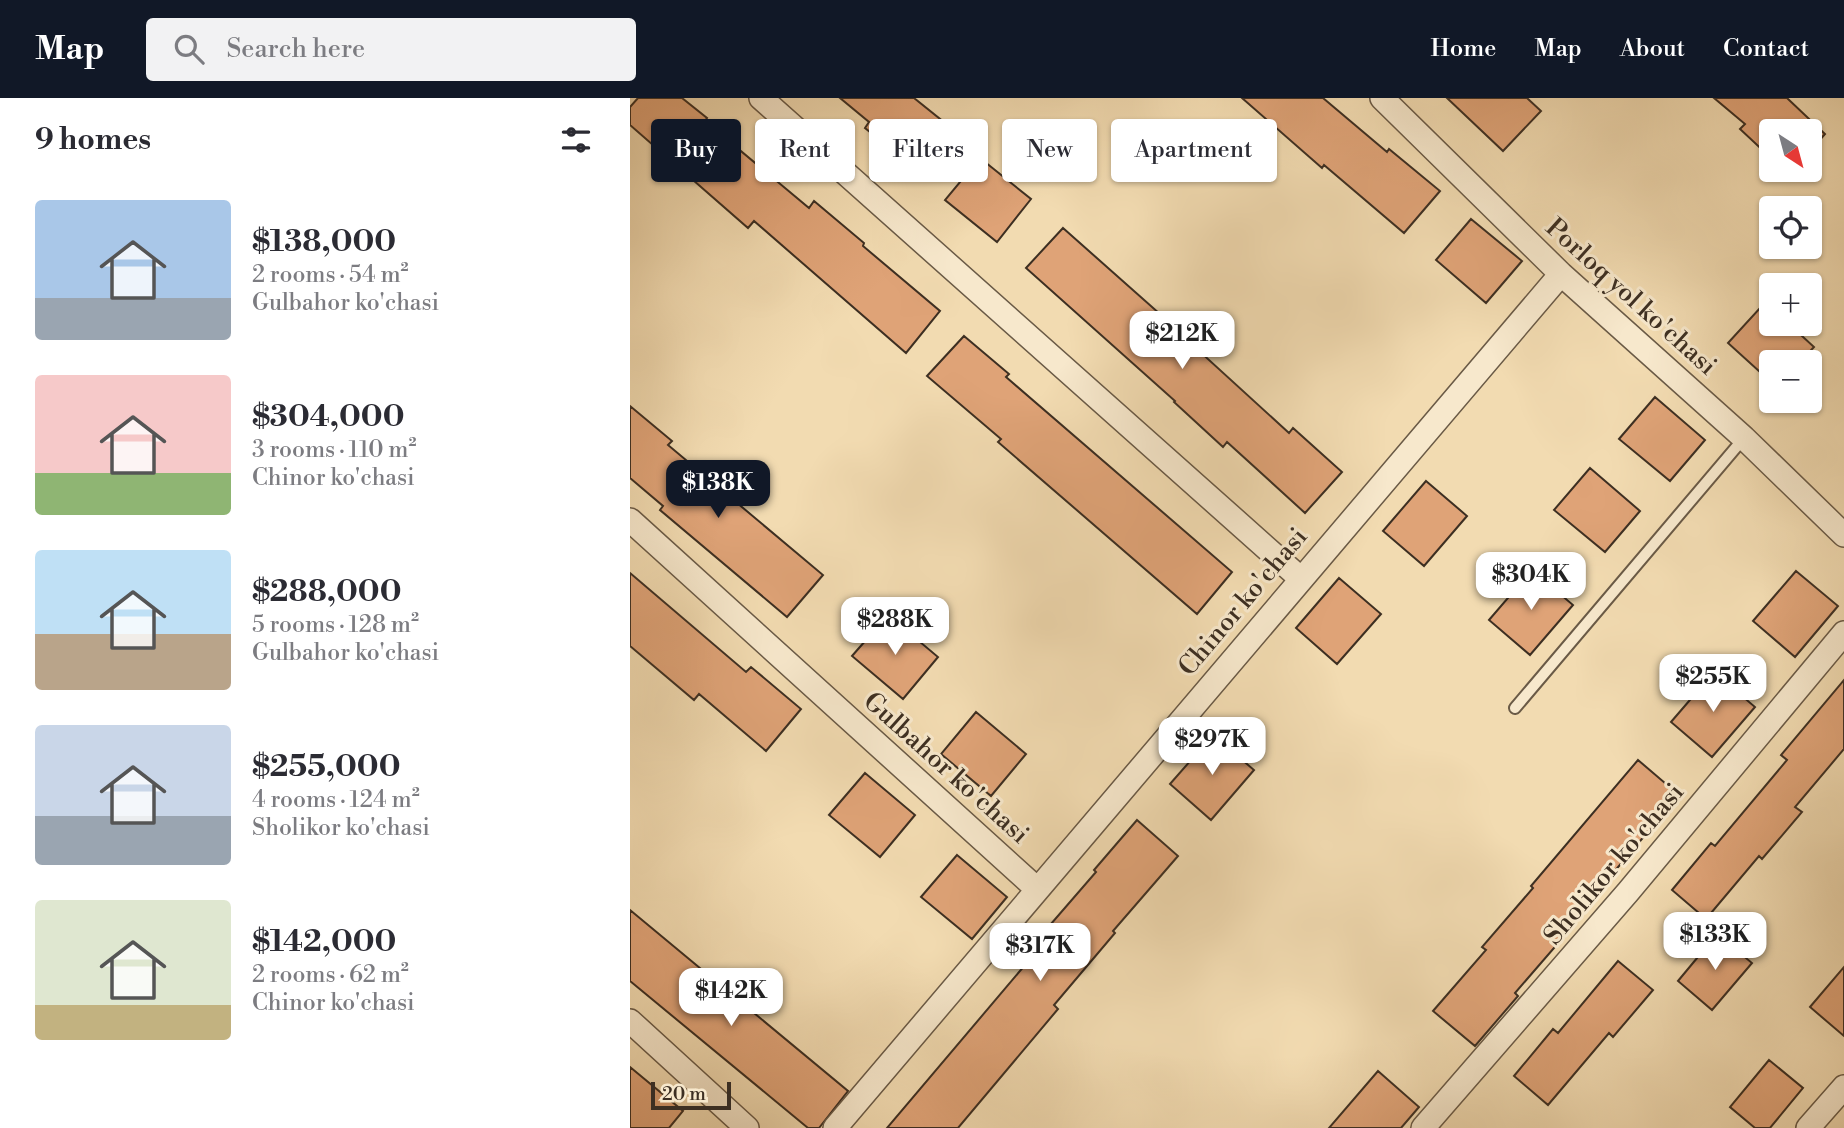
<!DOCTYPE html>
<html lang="en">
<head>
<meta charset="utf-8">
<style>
  :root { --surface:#fff; --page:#f2f2f3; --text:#2b2b33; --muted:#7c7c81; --accent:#111827 }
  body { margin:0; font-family:"Libre Bodoni",serif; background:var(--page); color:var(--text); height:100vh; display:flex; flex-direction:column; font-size:26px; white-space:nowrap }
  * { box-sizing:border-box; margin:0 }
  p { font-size:23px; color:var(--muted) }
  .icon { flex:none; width:38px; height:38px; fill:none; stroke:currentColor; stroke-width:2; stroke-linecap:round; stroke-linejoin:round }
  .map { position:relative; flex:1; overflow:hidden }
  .side { display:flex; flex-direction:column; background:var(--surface); width:630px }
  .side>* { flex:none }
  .banner { position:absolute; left:21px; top:21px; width:665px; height:63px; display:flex; gap:14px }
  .needle { width:46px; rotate:144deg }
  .fabs { position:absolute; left:1129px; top:21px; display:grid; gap:14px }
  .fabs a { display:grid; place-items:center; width:63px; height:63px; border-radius:7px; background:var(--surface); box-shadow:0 2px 5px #0004; font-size:35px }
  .scale { position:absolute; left:21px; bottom:18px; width:80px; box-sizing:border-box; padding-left:7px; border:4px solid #3d2f22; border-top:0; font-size:19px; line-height:24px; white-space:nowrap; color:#3d2f22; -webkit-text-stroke:5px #f7e8cc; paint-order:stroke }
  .price { position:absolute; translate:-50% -60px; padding:0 16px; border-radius:14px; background:#fff; color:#222; font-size:23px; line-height:46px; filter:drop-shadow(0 2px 4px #0008) }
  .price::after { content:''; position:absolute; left:50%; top:42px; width:21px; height:16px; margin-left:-10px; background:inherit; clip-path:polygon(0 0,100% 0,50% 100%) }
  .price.current { background:var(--accent); color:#fff }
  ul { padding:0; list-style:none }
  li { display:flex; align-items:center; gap:21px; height:175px; padding:0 35px }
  li span { display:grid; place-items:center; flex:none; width:196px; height:140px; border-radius:7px; color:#555 }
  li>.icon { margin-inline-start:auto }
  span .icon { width:84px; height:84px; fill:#fffc; stroke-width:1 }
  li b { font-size:30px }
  h2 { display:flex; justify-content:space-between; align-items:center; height:84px; padding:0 35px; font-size:30px }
  .tag { padding:0 24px; border-radius:7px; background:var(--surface); box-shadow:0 2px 5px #0004; font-size:24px; line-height:63px }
  .tag.current { background:var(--accent); color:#fff }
  header { display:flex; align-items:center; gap:42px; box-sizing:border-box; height:98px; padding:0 35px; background:var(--accent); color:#fff }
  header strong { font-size:33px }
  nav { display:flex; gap:38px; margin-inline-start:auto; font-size:24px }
  .search { width:490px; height:63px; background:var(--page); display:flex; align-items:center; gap:18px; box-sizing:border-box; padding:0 24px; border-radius:7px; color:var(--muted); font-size:26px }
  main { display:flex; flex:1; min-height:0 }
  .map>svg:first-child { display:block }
</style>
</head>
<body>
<header>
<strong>Map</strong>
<div class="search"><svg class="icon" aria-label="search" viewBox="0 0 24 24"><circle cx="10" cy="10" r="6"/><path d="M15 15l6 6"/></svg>Search here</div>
<nav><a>Home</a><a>Map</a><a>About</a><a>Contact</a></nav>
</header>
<main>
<section class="side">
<h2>9 homes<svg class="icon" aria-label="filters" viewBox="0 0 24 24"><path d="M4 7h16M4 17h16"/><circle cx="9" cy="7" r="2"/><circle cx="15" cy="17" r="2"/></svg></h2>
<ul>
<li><span style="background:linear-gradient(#a9c7e8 70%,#9aa5b1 0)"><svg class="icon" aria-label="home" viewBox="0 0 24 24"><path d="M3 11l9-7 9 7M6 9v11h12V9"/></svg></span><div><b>$138,000</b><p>2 rooms · 54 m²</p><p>Gulbahor ko'chasi</p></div></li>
<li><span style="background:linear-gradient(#f6c9c9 70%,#8fb573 0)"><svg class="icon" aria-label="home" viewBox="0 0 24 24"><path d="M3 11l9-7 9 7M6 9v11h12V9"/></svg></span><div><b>$304,000</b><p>3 rooms · 110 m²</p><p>Chinor ko'chasi</p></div></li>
<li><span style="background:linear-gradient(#bfe0f5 60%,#b9a48a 0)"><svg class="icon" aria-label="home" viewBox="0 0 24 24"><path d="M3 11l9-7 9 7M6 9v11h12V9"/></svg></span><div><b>$288,000</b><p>5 rooms · 128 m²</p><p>Gulbahor ko'chasi</p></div></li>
<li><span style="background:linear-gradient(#c9d6e8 65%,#9aa5b1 0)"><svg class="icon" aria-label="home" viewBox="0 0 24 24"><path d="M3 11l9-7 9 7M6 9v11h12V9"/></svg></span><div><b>$255,000</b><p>4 rooms · 124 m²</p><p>Sholikor ko'chasi</p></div></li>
<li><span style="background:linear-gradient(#dfe7d0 75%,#c2b280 0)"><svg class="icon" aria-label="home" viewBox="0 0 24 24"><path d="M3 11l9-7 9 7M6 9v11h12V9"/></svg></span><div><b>$142,000</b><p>2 rooms · 62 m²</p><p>Chinor ko'chasi</p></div></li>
</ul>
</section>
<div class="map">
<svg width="1214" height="1030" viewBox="0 0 1214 1030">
  <rect width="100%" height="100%" fill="#f2dbb1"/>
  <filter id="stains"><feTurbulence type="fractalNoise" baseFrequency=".00286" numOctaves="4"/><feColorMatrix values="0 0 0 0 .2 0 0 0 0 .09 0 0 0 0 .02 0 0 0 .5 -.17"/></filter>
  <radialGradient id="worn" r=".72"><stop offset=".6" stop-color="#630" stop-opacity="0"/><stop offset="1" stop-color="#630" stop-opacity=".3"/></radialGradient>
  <path fill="#dfa377" stroke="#3d2f22" stroke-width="2" d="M8,0H52L77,20L75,23L179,110L184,103L234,145L233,148L310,213L276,255L124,123L118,130L0,27V9Z
    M210,0H284L320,29L286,71L235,30L239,24Z
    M612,0H693L757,54L759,51L810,93L774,135L694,67L692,70Z
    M817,0H897L911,13L873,53Z
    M1084,0H1157L1195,36L1180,53V33H1141V60L1110,31L1115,26Z
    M350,60L401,101L367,144L315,102Z
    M841,121L892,163L856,205L806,162Z
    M433,130L557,240L556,241L659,335L663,330L712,374L675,415L597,344L593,349L544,304L545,303L396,170Z
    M1141,198V226H1159L1184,249L1170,264H1141V284L1098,245Z
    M334,238L379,276L376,279L602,474L567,516L368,344L371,341L297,278Z
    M1025,299L1075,342L1040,383L989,341Z
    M0,308L42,343L38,347L193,477L157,519L30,412L33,408L0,380Z
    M960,370L1010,413L975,454L924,412Z
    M796,383L837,418L794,468L753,433Z
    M902,472L943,507L900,557L859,522Z
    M1166,473L1208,508L1165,559L1123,523Z
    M0,475L116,574L121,569L171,611L136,653L69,596L64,602L0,548Z
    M709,480L751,516L707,566L666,530Z
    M258,517L308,559L273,601L222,558Z
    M1084,574L1125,609L1082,659L1041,624Z
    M1214,582V651L1165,709L1172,714L1132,761L1129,758L1076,821L1042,792L1081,745L1085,748L1157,662L1151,657Z
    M346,614L396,656L361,698L311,656Z
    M583,637L624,672L581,722L540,686Z
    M1008,662L1049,697L934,833L937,835L885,895L888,898L845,948L803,913L856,852L852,849L903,790L901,788Z
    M235,675L285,717L250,759L199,717Z
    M507,722L548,758L483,833L485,835L424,907L428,911L328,1030H257L406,854L401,849L466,774L464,772Z
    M327,757L377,799L342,841L291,799Z
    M0,812L218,993L189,1030H178L0,883Z
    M1087,836L1122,865L1082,912L1048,883Z
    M988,863L1023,892L983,939L979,935L918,1007L884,978L923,931L928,935Z
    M1214,869V938L1180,909Z
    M1139,962L1173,990L1140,1030H1125L1100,1009Z
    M0,969L53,1013L39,1030H0Z
    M748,973L789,1009L771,1030H699Z"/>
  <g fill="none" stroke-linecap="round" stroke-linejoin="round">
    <defs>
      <path id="lane" d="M885,610L1114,340"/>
      <path id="street" d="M131,0L670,480
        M752,0L931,176L1114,340L1214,437
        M0,422L407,791
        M0,923L117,1030
        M205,1030L931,176
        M793,1030L998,794L1214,535
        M1178,1030L1214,989"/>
    </defs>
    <use href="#lane" stroke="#6a5a46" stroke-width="14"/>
    <use href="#street" stroke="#6a5a46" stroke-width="26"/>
    <use href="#lane" stroke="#f7e8cc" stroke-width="10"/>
    <use href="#street" stroke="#f7e8cc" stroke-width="23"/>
  </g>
  <g text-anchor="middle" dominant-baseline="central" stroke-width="6" stroke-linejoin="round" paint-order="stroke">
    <g font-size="26" fill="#3d2f22" stroke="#f7e8cc">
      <text transform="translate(1001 199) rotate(42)">Porloq yol ko'chasi</text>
      <text transform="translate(613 504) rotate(-50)">Chinor ko'chasi</text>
      <text transform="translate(316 670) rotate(42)">Gulbahor ko'chasi</text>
      <text transform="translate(984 766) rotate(-50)">Sholikor ko'chasi</text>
    </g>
  </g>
  <rect width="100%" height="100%" filter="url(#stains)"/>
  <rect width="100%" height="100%" fill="url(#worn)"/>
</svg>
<div class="fabs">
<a><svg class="needle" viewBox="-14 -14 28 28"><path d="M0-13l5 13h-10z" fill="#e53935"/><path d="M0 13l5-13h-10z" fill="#7c7c81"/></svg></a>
<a><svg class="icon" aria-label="locate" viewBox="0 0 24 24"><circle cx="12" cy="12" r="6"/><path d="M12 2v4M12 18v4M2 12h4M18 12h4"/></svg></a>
<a>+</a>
<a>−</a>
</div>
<div class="scale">20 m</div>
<b class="price" style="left:552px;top:273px">$212K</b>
<b class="price current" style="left:88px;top:422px">$138K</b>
<b class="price" style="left:901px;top:514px">$304K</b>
<b class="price" style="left:265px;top:559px">$288K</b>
<b class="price" style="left:1083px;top:616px">$255K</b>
<b class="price" style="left:582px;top:679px">$297K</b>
<b class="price" style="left:1085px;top:874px">$133K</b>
<b class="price" style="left:410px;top:885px">$317K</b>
<b class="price" style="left:101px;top:930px">$142K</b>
<div class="banner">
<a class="tag current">Buy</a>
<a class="tag">Rent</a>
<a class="tag">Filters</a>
<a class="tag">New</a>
<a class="tag">Apartment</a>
</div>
</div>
</main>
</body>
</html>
